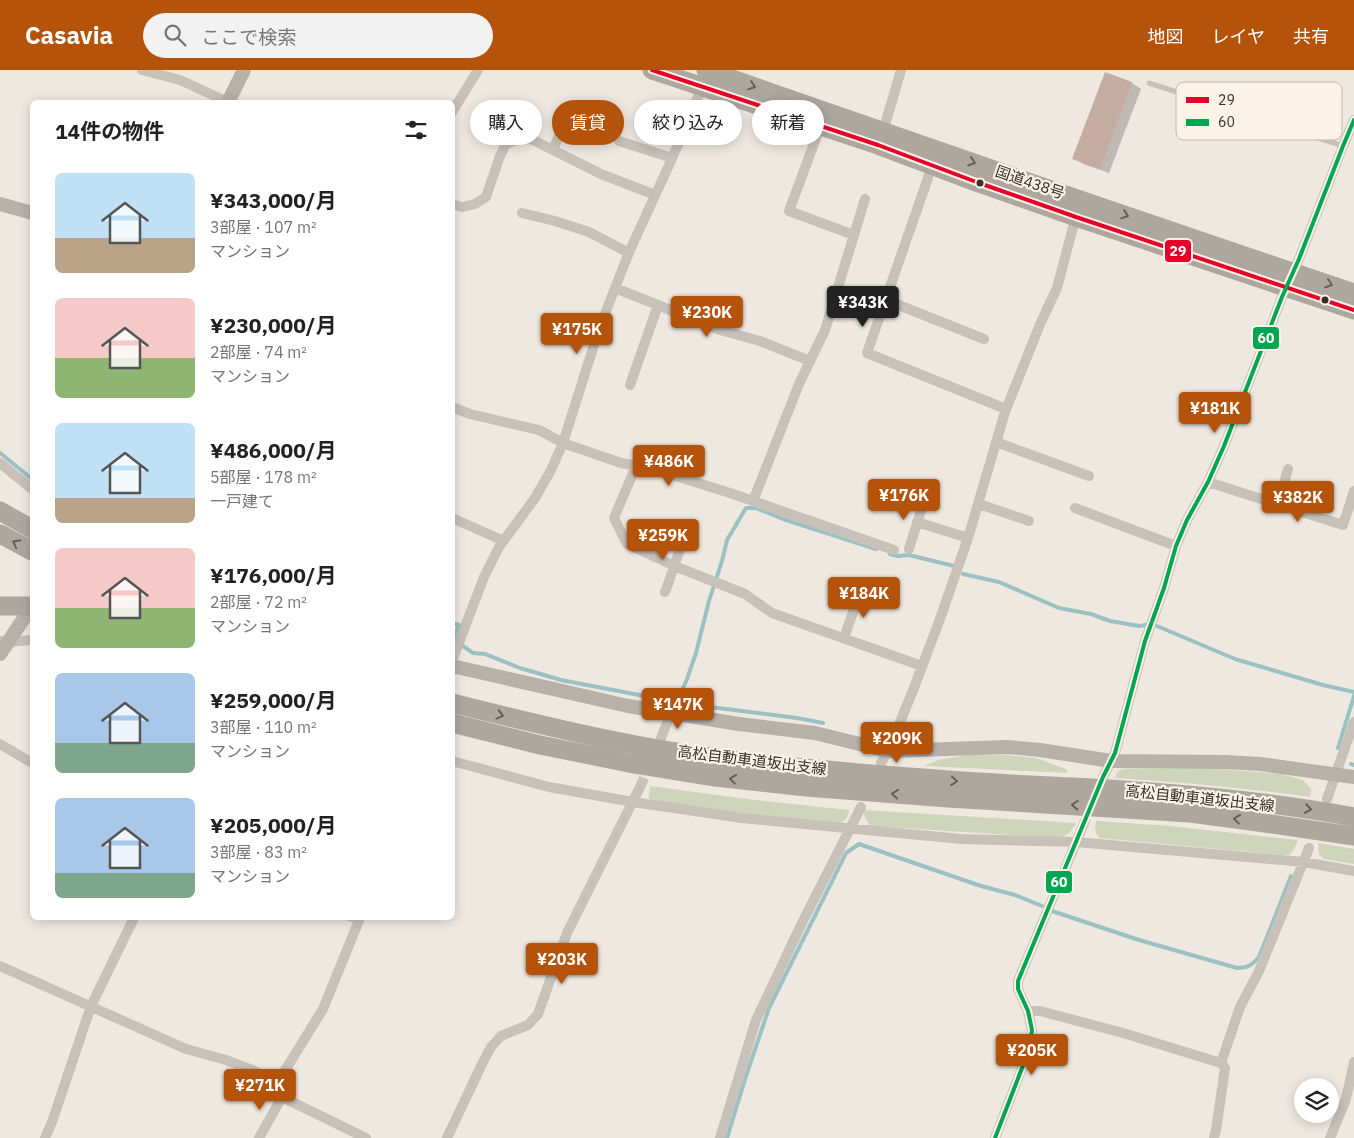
<!DOCTYPE html>
<html lang="ja">
<head>
<meta charset="utf-8">
<style>
  :root { --surface:#fff; --page:#f2f2f2; --text:#222; --muted:#767676; --accent:#b45309 }
  body { margin:0; font-family:"IBM Plex Sans","Noto Sans JP",sans-serif; background:var(--page); color:var(--text); height:100vh; display:flex; flex-direction:column; font-size:19px; white-space:nowrap }
  * { box-sizing:border-box; margin:0 }
  p { font-size:16px; color:var(--muted) }
  .icon { flex:none; width:28px; height:28px; fill:none; stroke:currentColor; stroke-width:2; stroke-linecap:round; stroke-linejoin:round }
  .map { position:relative; flex:1; overflow:hidden }
  .details { position:absolute; left:30px; top:30px; width:425px; height:820px; display:flex; flex-direction:column; background:var(--surface); border-radius:8px; box-shadow:0 2px 12px #0003 }
  .details>* { flex:none }
  .guide { position:absolute; left:470px; top:30px; width:475px; height:45px; display:flex; gap:10px }
  .buttons { position:absolute; left:1294px; top:1008px; display:grid; gap:10px }
  .buttons a { display:grid; place-items:center; width:45px; height:45px; border-radius:50%; background:var(--surface); box-shadow:0 2px 12px #0003; font-size:25px }
  .price { position:absolute; translate:-50% -42px; padding:0 11px; border-radius:5px; background:var(--accent); color:#fff; font-size:16px; line-height:32px; filter:drop-shadow(0 1px 2px #0008) }
  .price::after { content:''; position:absolute; left:50%; top:30px; width:15px; height:11px; margin-left:-8px; background:inherit; clip-path:polygon(0 0,100% 0,50% 100%) }
  .price.selected { background:#222; color:#fff }
  ul { padding:0; list-style:none }
  li { display:flex; align-items:center; gap:15px; height:125px; padding:0 25px }
  li span { display:grid; place-items:center; flex:none; width:140px; height:100px; border-radius:8px; color:#555 }
  li>.icon { margin-inline-start:auto }
  span .icon { width:60px; height:60px; fill:#fffc; stroke-width:1 }
  li b { font-size:21px }
  h2 { display:flex; justify-content:space-between; align-items:center; height:60px; padding:0 25px; font-size:21px }
  .chip { padding:0 18px; border-radius:22px; background:var(--surface); box-shadow:0 2px 12px #0003; font-size:18px; line-height:45px }
  .chip.selected { background:var(--accent); color:#fff }
  header { display:flex; align-items:center; gap:30px; box-sizing:border-box; height:70px; padding:0 25px; background:var(--accent); color:#fff }
  header strong { font-size:24px }
  nav { display:flex; gap:28px; margin-inline-start:auto; font-size:18px }
  .search { width:350px; height:45px; background:var(--page); display:flex; align-items:center; gap:12px; box-sizing:border-box; padding:0 18px; border-radius:28px; color:var(--muted); font-size:19px }
  .map>svg:first-child { display:block }
</style>
</head>
<body>
<header>
<strong>Casavia</strong>
<div class="search"><svg class="icon" aria-label="search" viewBox="0 0 24 24"><circle cx="10" cy="10" r="6"/><path d="M15 15l6 6"/></svg>ここで検索</div>
<nav><a>地図</a><a>レイヤ</a><a>共有</a></nav>
</header>
<div class="map">
<svg width="1354" height="1068" viewBox="0 0 1354 1068">
  <rect width="100%" height="100%" fill="#eee8e1"/>
  <path fill="#cfd5ba" d="M967,685H1005L1036,688L1066,699L1068,703L924,696L938,690Z
    M1207,698L1281,704L1303,710L1311,719L1310,727C1245,718 1180,712 1115,708L1118,701L1124,699Z
    M650,716L755,730L849,740C847,752 841,754 830,754L652,732L649,727Z
    M864,740L1076,753C1071,762 1068,766 1058,768L871,756C867,751 863,747 864,740Z
    M1096,751L1170,756L1298,770L1293,781L1289,785H1282L1100,768C1094,762 1095,758 1096,751Z
    M1318,773L1354,779V794L1324,789L1319,785Z"/>
  <path fill="#0003" d="M1106,4L1132,13L1141,19L1109,103L1083,94L1074,88Z"/>
  <g fill="none" stroke-linecap="round" stroke-linejoin="round">
    <path stroke="#9bc1c2" stroke-width="4" d="M0,383L32,409
      M890,484L898,486L909,485L954,496
      M963,504L999,512L1059,538L1091,544L1110,551L1139,556L1146,555
      M452,553L459,555L453,569L473,583L485,584L520,598L561,610L686,634L797,648L823,653
      M1157,556L1235,589L1323,615L1354,622
      M677,632L687,609L696,583L709,531L722,491L727,470L746,438H756L783,449L876,479
      M1338,678L1354,626
      M1351,694L1354,695
      M1052,841L1139,870L1237,898C1248,898 1252,895 1259,887L1291,806
      M727,1068L746,1006L769,938L846,783L859,774L981,816L1015,825L1042,836"/>
  </g>
  <path fill="#c4aca1" d="M1105,2L1132,12L1100,99L1072,89Z"/>
  <g fill="none" stroke-linecap="round" stroke-linejoin="round">
    <path stroke="#cac3bc" stroke-width="10" stroke-dasharray="10 5" stroke-linecap="butt" d="M640,717L651,693"/>
    <path stroke="#c8c1ba" stroke-width="5" d="M1149,13L1343,76
      M347,848L359,851"/>
    <path stroke="#c8c1ba" stroke-width="10" d="M142,0L180,10L228,32
      M452,42L478,0
      M822,52L789,141L854,165
      M882,65L901,0
      M619,71L672,88
      M553,80L569,40
      M932,93L928,108L867,283L1006,339
      M452,134L462,137L475,134L486,127L500,86L506,74L517,70L531,69L601,104L655,125
      M522,143L555,151L589,162L629,183
      M615,218L720,260L760,271L810,291
      M886,230L984,269
      M630,315L658,235
      M452,337L470,344L539,360L563,373L621,393L650,398L730,423L894,480
      M996,372L1089,406
      M0,393L32,419
      M636,396L614,448L627,474L677,497L745,524L772,543L922,596
      M1208,412L1343,455L1354,421
      M753,431L799,314L825,260L865,129
      M979,434L1029,451
      M1278,434L1288,399
      M1075,438L1176,476
      M452,448L504,471
      M917,452L968,468
      M909,479L924,431
      M665,522C672,505 676,487 684,470
      M844,568L860,522
      M0,571L8,572L32,570
      M452,591L484,507L499,477L535,428L551,400L563,373L599,259L630,180L670,93L704,13
      M661,668L671,643
      M0,674L32,693
      M452,691L549,717L633,732L742,748L961,769L1076,772L1304,792L1354,801
      M881,693L888,681L912,623L940,549L968,468L1005,342L1041,252L1057,218L1073,157L1078,144
      M1103,707L1115,683L1145,571L1164,518L1176,476L1187,450L1208,412L1224,376L1282,227L1299,189L1343,76L1354,50
      M1327,729L1354,652
      M0,896L186,979L226,990L255,1001L276,1015L282,1027L366,1068
      M1028,941H1040L1123,963L1221,993
      M276,1015L323,939L360,848
      M45,1068L52,1052L91,936L134,848
      M259,1068L282,1027
      M447,1068L482,994L491,977L501,966L528,955L538,944L567,863L640,717
      M720,1068L756,950L802,853L861,737
      M995,1068L1029,980L1032,960L1028,941L1018,919V911L1085,751
      M1214,1068L1216,1060L1225,998L1221,993L1240,937L1259,901L1309,778
      M1330,1068L1346,1029L1354,992"/>
    <path stroke="#b8b1aa" stroke-width="14" d="M228,32L244,0
      M0,134L32,143
      M0,584L32,536
      M452,596L628,636L739,654L815,663L888,681L1007,677L1040,680L1111,691L1226,692L1260,694L1354,707"/>
    <path stroke="#ada7a0" stroke-width="19" d="M652,0L878,75L979,113L1076,147L1354,240
      M706,0L1083,131L1354,223
      M0,441L32,459
      M0,464L32,481
      M0,536H32
      M452,633C512,648 571,663 631,674C735,694 843,702 949,710C1002,714 1055,716 1109,719C1191,724 1273,732 1354,747
      M452,653L540,675L629,693L715,707L806,717L948,728L1190,743L1258,752L1354,766"/>
    <defs>
      <path id="bus-1" d="M652,0L878,75L979,113L1076,147L1354,240"/>
      <path id="bus-2" d="M995,1068L1029,980L1032,960L1028,941L1018,919V911L1103,707L1115,683L1145,571L1164,518L1176,476L1187,450L1208,412L1224,376L1282,227L1299,189L1343,76L1354,50"/>
    </defs>
    <use href="#bus-1" stroke="#fbf3e8" stroke-width="8"/>
    <use href="#bus-2" stroke="#fbf3e8" stroke-width="8"/>
    <use href="#bus-1" stroke="#e4002b" stroke-width="4"/>
    <use href="#bus-2" stroke="#00a651" stroke-width="4"/>
  </g>
  <defs><path id="oneway-chevron" d="M-2-3.5L2.5 0L-2 3.5" fill="none" stroke-width="1.6" stroke-linecap="round" stroke-linejoin="round" transform="scale(1.25)"/></defs>
  <g stroke="#675e57">
    <use href="#oneway-chevron" transform="translate(752 16) rotate(19)"/>
    <use href="#oneway-chevron" transform="translate(972 92) rotate(19)"/>
    <use href="#oneway-chevron" transform="translate(1125 145) rotate(19)"/>
    <use href="#oneway-chevron" transform="translate(1329 214) rotate(19)"/>
    <use href="#oneway-chevron" transform="translate(16 473) rotate(-152)"/>
    <use href="#oneway-chevron" transform="translate(500 645) rotate(15)"/>
    <use href="#oneway-chevron" transform="translate(733 709) rotate(-173)"/>
    <use href="#oneway-chevron" transform="translate(954 711) rotate(4)"/>
    <use href="#oneway-chevron" transform="translate(895 724) rotate(-175)"/>
    <use href="#oneway-chevron" transform="translate(1075 735) rotate(-177)"/>
    <use href="#oneway-chevron" transform="translate(1308 739) rotate(8)"/>
    <use href="#oneway-chevron" transform="translate(1237 749) rotate(-173)"/>
  </g>
  <g fill="#392e27" stroke="#fbf3e8" stroke-width="2">
    <circle cx="980" cy="113" r="4.5"/>
    <circle cx="1325" cy="230" r="4.5"/>
  </g>
  <g text-anchor="middle" dominant-baseline="central" stroke-width="4.5" stroke-linejoin="round" paint-order="stroke">
    <g font-size="15" fill="#392e27" stroke="#fbf3e8">
      <text transform="translate(1030 112) rotate(19)">国道438号</text>
      <text transform="translate(752 690) rotate(7)">高松自動車道坂出支線</text>
      <text transform="translate(1200 728) rotate(6)">高松自動車道坂出支線</text>
    </g>
  </g>
  <rect x="1176" y="12" width="166" height="58" rx="8" fill="#fbf3e8" stroke="#c1b8ae" stroke-width="1"/>
  <rect x="1186" y="27" width="23" height="6" fill="#e4002b"/>
  <rect x="1186" y="49" width="23" height="7" fill="#00a651"/>
  <g font-size="14" fill="#392e27">
    <text x="1218" y="35">29</text>
    <text x="1218" y="57">60</text>
  </g>
  <g stroke="#fbf3e8" stroke-width="2">
    <rect x="1164" y="169" width="28" height="24" rx="5" fill="#e4002b"/>
    <rect x="1252" y="256" width="28" height="24" rx="5" fill="#00a651"/>
    <rect x="1045" y="800" width="28" height="24" rx="5" fill="#00a651"/>
  </g>
  <g font-size="14" text-anchor="middle" font-weight="bold" fill="#fff">
    <text x="1178" y="186">29</text>
    <text x="1266" y="273">60</text>
    <text x="1059" y="817">60</text>
  </g>
</svg>
<div class="buttons">
<a><svg class="icon" aria-label="layers" viewBox="0 0 24 24"><path d="M12 4l9 5-9 5-9-5zM3 14l9 5 9-5"/></svg></a>
</div>
<b class="price selected" style="left:863px;top:258px">¥343K</b>
<b class="price" style="left:707px;top:268px">¥230K</b>
<b class="price" style="left:577px;top:285px">¥175K</b>
<b class="price" style="left:1215px;top:364px">¥181K</b>
<b class="price" style="left:669px;top:417px">¥486K</b>
<b class="price" style="left:904px;top:451px">¥176K</b>
<b class="price" style="left:1298px;top:453px">¥382K</b>
<b class="price" style="left:663px;top:491px">¥259K</b>
<b class="price" style="left:864px;top:549px">¥184K</b>
<b class="price" style="left:678px;top:660px">¥147K</b>
<b class="price" style="left:897px;top:694px">¥209K</b>
<b class="price" style="left:562px;top:915px">¥203K</b>
<b class="price" style="left:1032px;top:1006px">¥205K</b>
<b class="price" style="left:260px;top:1041px">¥271K</b>
<div class="guide">
<a class="chip">購入</a>
<a class="chip selected">賃貸</a>
<a class="chip">絞り込み</a>
<a class="chip">新着</a>
</div>
<section class="details">
<h2>14件の物件<svg class="icon" aria-label="filters" viewBox="0 0 24 24"><path d="M4 7h16M4 17h16"/><circle cx="9" cy="7" r="2"/><circle cx="15" cy="17" r="2"/></svg></h2>
<ul>
<li><span style="background:linear-gradient(#bfe0f5 65%,#b9a48a 0)"><svg class="icon" aria-label="home" viewBox="0 0 24 24"><path d="M3 11l9-7 9 7M6 9v11h12V9"/></svg></span><div><b>¥343,000/月</b><p>3部屋 · 107 m²</p><p>マンション</p></div></li>
<li><span style="background:linear-gradient(#f6c9c9 60%,#8fb573 0)"><svg class="icon" aria-label="home" viewBox="0 0 24 24"><path d="M3 11l9-7 9 7M6 9v11h12V9"/></svg></span><div><b>¥230,000/月</b><p>2部屋 · 74 m²</p><p>マンション</p></div></li>
<li><span style="background:linear-gradient(#bfe0f5 75%,#b9a48a 0)"><svg class="icon" aria-label="home" viewBox="0 0 24 24"><path d="M3 11l9-7 9 7M6 9v11h12V9"/></svg></span><div><b>¥486,000/月</b><p>5部屋 · 178 m²</p><p>一戸建て</p></div></li>
<li><span style="background:linear-gradient(#f6c9c9 60%,#8fb573 0)"><svg class="icon" aria-label="home" viewBox="0 0 24 24"><path d="M3 11l9-7 9 7M6 9v11h12V9"/></svg></span><div><b>¥176,000/月</b><p>2部屋 · 72 m²</p><p>マンション</p></div></li>
<li><span style="background:linear-gradient(#a9c7e8 70%,#7fa58c 0)"><svg class="icon" aria-label="home" viewBox="0 0 24 24"><path d="M3 11l9-7 9 7M6 9v11h12V9"/></svg></span><div><b>¥259,000/月</b><p>3部屋 · 110 m²</p><p>マンション</p></div></li>
<li><span style="background:linear-gradient(#a9c7e8 75%,#7fa58c 0)"><svg class="icon" aria-label="home" viewBox="0 0 24 24"><path d="M3 11l9-7 9 7M6 9v11h12V9"/></svg></span><div><b>¥205,000/月</b><p>3部屋 · 83 m²</p><p>マンション</p></div></li>
</ul>
</section>
</div>
</body>
</html>
